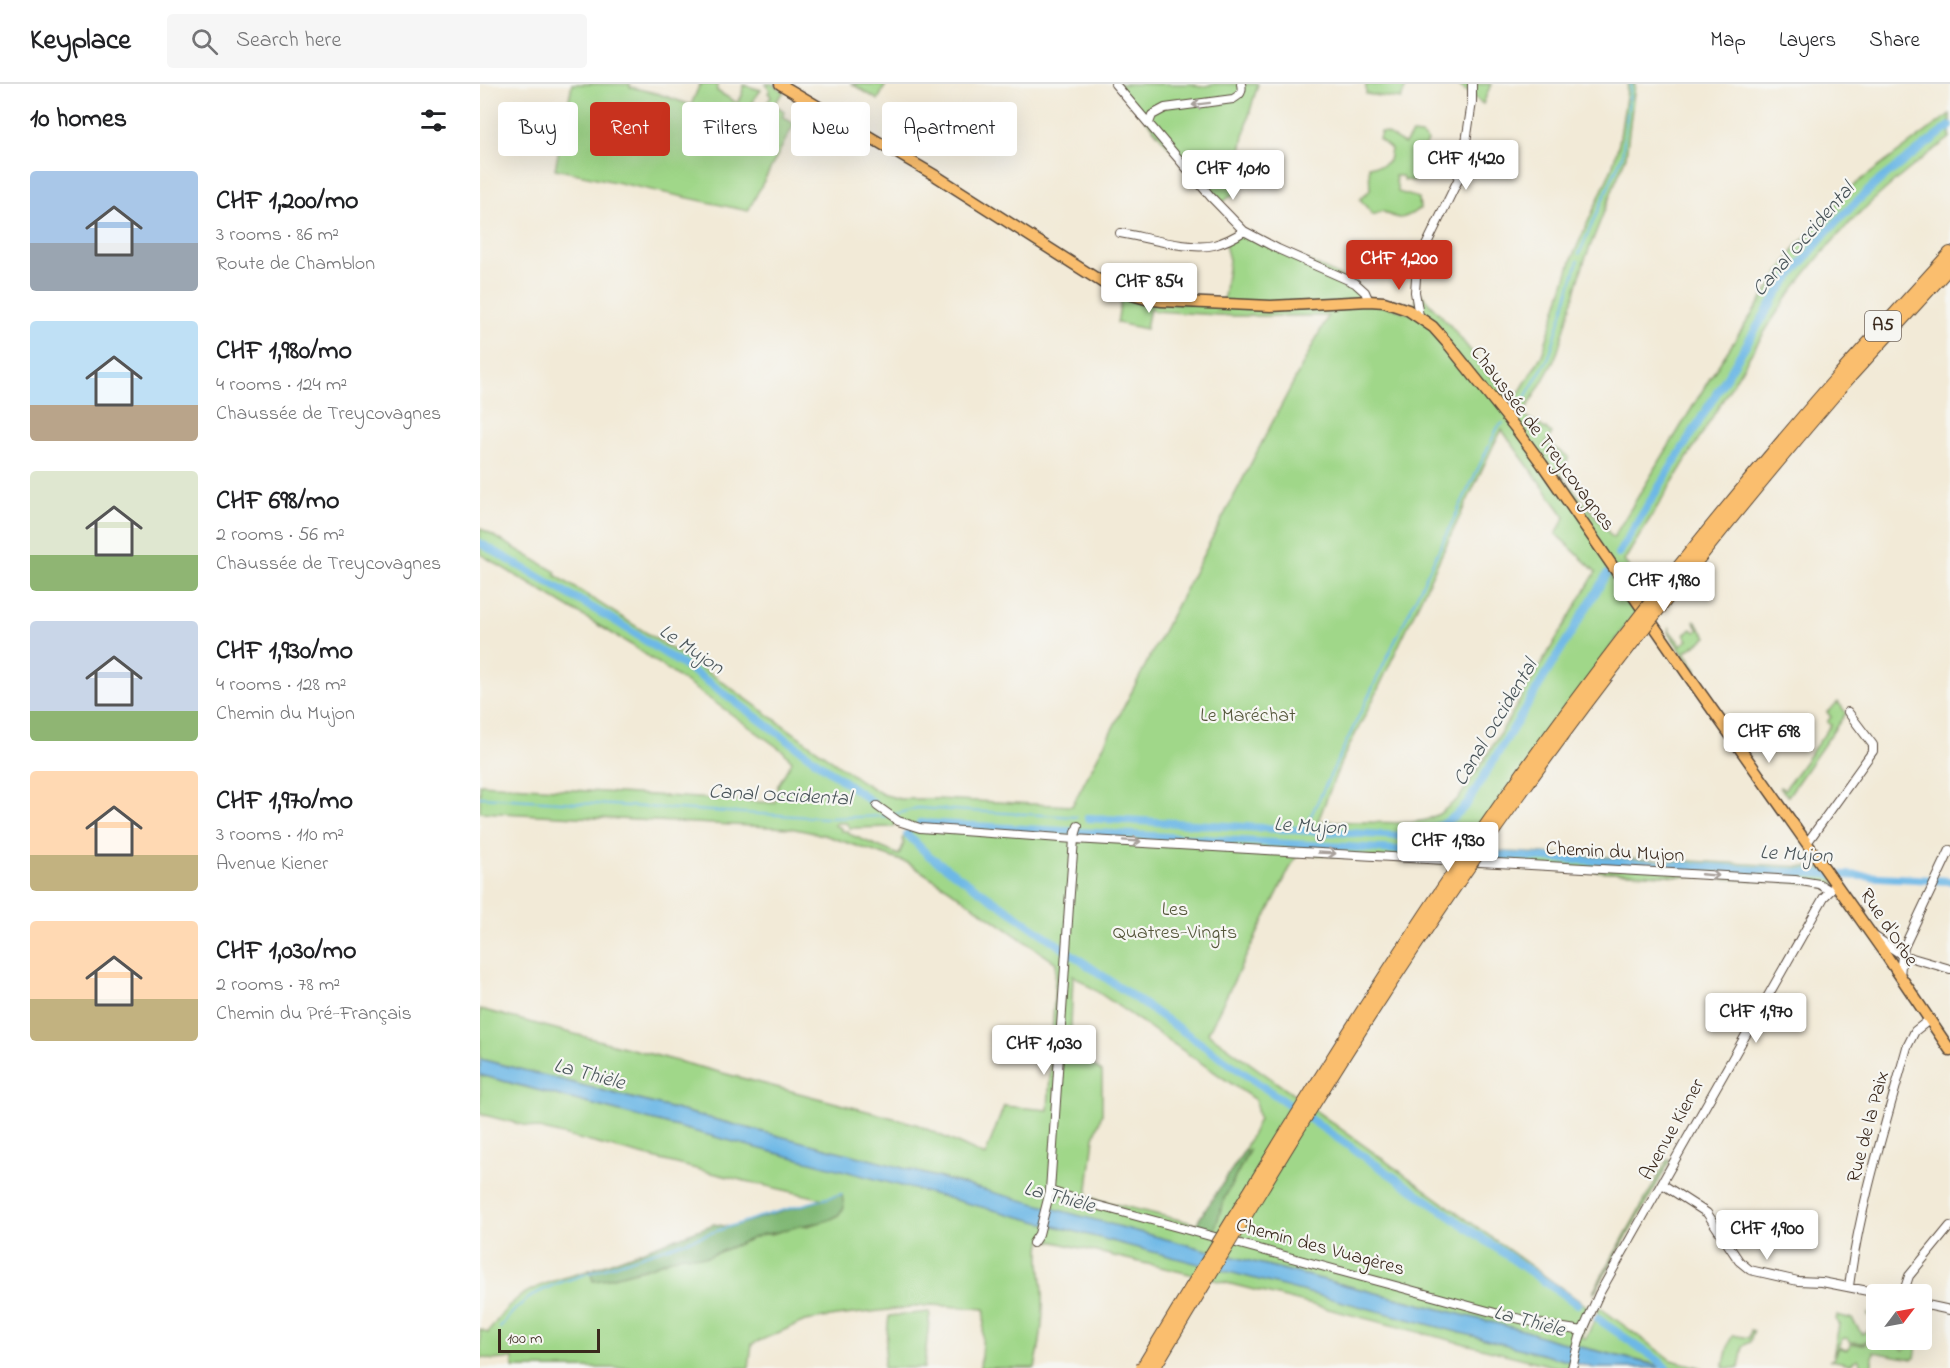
<!DOCTYPE html>
<html lang="en">
<head>
<meta charset="utf-8">
<style>
  :root { --surface:#fff; --page:#f6f6f6; --text:#202124; --muted:#757577; --line:#e0e0e0; --accent:#c8321e }
  body { margin:0; font-family:"Indie Flower",sans-serif; background:var(--page); color:var(--text); height:100vh; display:flex; flex-direction:column; font-size:22px; white-space:nowrap }
  * { box-sizing:border-box; margin:0 }
  p { font-size:20px; color:var(--muted) }
  .icon { flex:none; width:33px; height:33px; fill:none; stroke:currentColor; stroke-width:2; stroke-linecap:round; stroke-linejoin:round }
  .map { position:relative; flex:1; overflow:hidden }
  .drawer { display:flex; flex-direction:column; background:var(--surface); width:480px }
  .drawer>* { flex:none }
  .guide { position:absolute; left:18px; top:18px; width:570px; height:54px; display:flex; gap:12px }
  .needle { width:39px; rotate:58deg }
  .fabs { position:absolute; left:1386px; top:1200px; display:grid; gap:12px }
  .fabs a { display:grid; place-items:center; width:66px; height:66px; border-radius:6px; background:var(--surface); box-shadow:0 6px 24px #0002; font-size:30px }
  .scale { position:absolute; left:18px; bottom:15px; width:102px; box-sizing:border-box; padding-left:6px; border:3px solid #3b2a1e; border-top:0; font-size:16px; line-height:21px; white-space:nowrap; color:#3b2a1e; -webkit-text-stroke:4px #f6f6f2; paint-order:stroke }
  .price { position:absolute; translate:-50% -51px; padding:0 14px; border-radius:6px; background:#fff; color:#222; font-size:20px; line-height:39px; filter:drop-shadow(0 2px 3px #0008) }
  .price::after { content:''; position:absolute; left:50%; top:36px; width:18px; height:14px; margin-left:-9px; background:inherit; clip-path:polygon(0 0,100% 0,50% 100%) }
  .price.active { background:var(--accent); color:#fff }
  ul { padding:0; list-style:none }
  li { display:flex; align-items:center; gap:18px; height:150px; padding:0 30px }
  li span { display:grid; place-items:center; flex:none; width:168px; height:120px; border-radius:6px; color:#555 }
  li>.icon { margin-inline-start:auto }
  span .icon { width:72px; height:72px; fill:#fffc; stroke-width:1 }
  li b { font-size:26px }
  h2 { display:flex; justify-content:space-between; align-items:center; height:72px; padding:0 30px; font-size:26px }
  .chip { padding:0 21px; border-radius:6px; background:var(--surface); box-shadow:0 6px 24px #0002; font-size:21px; line-height:54px }
  .chip.active { background:var(--accent); color:#fff }
  header { display:flex; align-items:center; gap:36px; box-sizing:border-box; height:84px; padding:0 30px; background:var(--surface); border-bottom:2px solid var(--line) }
  header strong { font-size:28px }
  nav { display:flex; gap:33px; margin-inline-start:auto; font-size:21px }
  .search { width:420px; height:54px; background:var(--page); display:flex; align-items:center; gap:15px; box-sizing:border-box; padding:0 21px; border-radius:6px; color:var(--muted); font-size:22px }
  main { display:flex; flex:1; min-height:0 }
  .map>svg:first-child { display:block }
</style>
</head>
<body>
<header>
<strong>Keyplace</strong>
<div class="search"><svg class="icon" aria-label="search" viewBox="0 0 24 24"><circle cx="10" cy="10" r="6"/><path d="M15 15l6 6"/></svg>Search here</div>
<nav><a>Map</a><a>Layers</a><a>Share</a></nav>
</header>
<main>
<section class="drawer">
<h2>10 homes<svg class="icon" aria-label="filters" viewBox="0 0 24 24"><path d="M4 7h16M4 17h16"/><circle cx="9" cy="7" r="2"/><circle cx="15" cy="17" r="2"/></svg></h2>
<ul>
<li><span style="background:linear-gradient(#a9c7e8 60%,#9aa5b1 0)"><svg class="icon" aria-label="home" viewBox="0 0 24 24"><path d="M3 11l9-7 9 7M6 9v11h12V9"/></svg></span><div><b>CHF 1,200/mo</b><p>3 rooms · 86 m²</p><p>Route de Chamblon</p></div></li>
<li><span style="background:linear-gradient(#bfe0f5 70%,#b9a48a 0)"><svg class="icon" aria-label="home" viewBox="0 0 24 24"><path d="M3 11l9-7 9 7M6 9v11h12V9"/></svg></span><div><b>CHF 1,980/mo</b><p>4 rooms · 124 m²</p><p>Chaussée de Treycovagnes</p></div></li>
<li><span style="background:linear-gradient(#dfe7d0 70%,#8fb573 0)"><svg class="icon" aria-label="home" viewBox="0 0 24 24"><path d="M3 11l9-7 9 7M6 9v11h12V9"/></svg></span><div><b>CHF 698/mo</b><p>2 rooms · 56 m²</p><p>Chaussée de Treycovagnes</p></div></li>
<li><span style="background:linear-gradient(#c9d6e8 75%,#8fb573 0)"><svg class="icon" aria-label="home" viewBox="0 0 24 24"><path d="M3 11l9-7 9 7M6 9v11h12V9"/></svg></span><div><b>CHF 1,930/mo</b><p>4 rooms · 128 m²</p><p>Chemin du Mujon</p></div></li>
<li><span style="background:linear-gradient(#ffd9b3 70%,#c2b280 0)"><svg class="icon" aria-label="home" viewBox="0 0 24 24"><path d="M3 11l9-7 9 7M6 9v11h12V9"/></svg></span><div><b>CHF 1,970/mo</b><p>3 rooms · 110 m²</p><p>Avenue Kiener</p></div></li>
<li><span style="background:linear-gradient(#ffd9b3 65%,#c2b280 0)"><svg class="icon" aria-label="home" viewBox="0 0 24 24"><path d="M3 11l9-7 9 7M6 9v11h12V9"/></svg></span><div><b>CHF 1,030/mo</b><p>2 rooms · 78 m²</p><p>Chemin du Pré-Français</p></div></li>
</ul>
</section>
<div class="map">
<svg width="1470" height="1284" viewBox="0 0 1470 1284">
  <rect width="100%" height="100%" fill="#f6f6f2"/>
  <filter id="ink" filterUnits="userSpaceOnUse"><feTurbulence type="fractalNoise" baseFrequency=".0167" numOctaves="2"/><feDisplacementMap in="SourceGraphic" scale="12" xChannelSelector="R" yChannelSelector="G"/><feConvolveMatrix kernelMatrix="1 2 1 2 8 2 1 2 1" color-interpolation-filters="sRGB"/></filter>
  <filter id="wash" filterUnits="userSpaceOnUse"><feTurbulence type="fractalNoise" baseFrequency=".008" numOctaves="4" result="noise"/><feDisplacementMap in="SourceGraphic" scale="24" xChannelSelector="R" yChannelSelector="G"/><feGaussianBlur stdDeviation="1.35" result="paint"/><feColorMatrix in="noise" values="0 0 0 0 0 0 0 0 0 0 0 0 0 0 0 0 0 1.4 0 .05"/><feComposite in="paint" operator="in"/></filter>
  <g filter="url(#wash)">
    <rect width="100%" height="100%" fill="#f2ead7"/>
    <path fill="#a0d789" stroke="#6e8054" stroke-width="1.5" fill-rule="evenodd" d="M92,0H150V3L179,10L211,21L220,0H237V7L257,19L262,12L263,1L281,6L272,18L283,25L291,12L288,9L290,6L286,0H292L304,8L294,20L304,27L303,33L314,40L268,127L75,85Z
      M372,0H406L398,16Z
      M635,0H712L720,3L735,0H761L762,5L766,0H778C767,35 758,71 756,108L739,121Z
      M886,0H927L921,15L886,10Z
      M977,0H1011L1003,20Z
      M1148,0H1155L1146,72L1104,178L1078,267L1073,279L1043,331L1072,349L1066,359L1089,373L1081,390L1133,454L1232,291L1316,163L1369,105L1470,30V54C1396,108 1343,159 1292,236L1144,477L1169,509L989,766L1345,784L1357,801L819,770L814,776L728,949L1112,1226L1101,1253L1106,1254L1115,1235L1181,1282L1072,1256L1046,1247L730,1167L537,1116L473,1097L0,975V925L436,1040L505,1072L524,1022L568,1026L576,879L466,803L428,779L344,751L310,744L0,728V700L295,719L298,701L312,677L303,667L247,627L153,562L0,470V444L76,488L75,491L230,589L381,697L402,710L420,715H457L592,722L848,232H753L674,227L670,223L666,245L637,239L641,217L645,209L743,221L749,176L744,157L764,147L875,199L890,217L938,232L936,215L941,210L969,240L1033,319L1062,271L1092,174L1132,84L1139,59ZM1022,346L1085,433L1076,450L1116,488L1009,668L979,714L959,730L946,736L930,739L838,737L861,678L892,618L1015,358ZM418,737L433,743L422,755L424,759L419,771L369,750L368,747H361V744L354,741L357,739H366L370,744L413,743ZM593,891L775,1016L779,1035L764,1067H769L744,1115L733,1151L716,1140L607,1113L614,1054L622,1030V988L590,966Z
      M901,48C911,49 916,57 925,60L932,50L941,51L948,57L939,76L943,91L934,97L924,96L922,92H915L918,108L939,114L940,125C922,136 920,137 902,127L893,131L880,115L890,106L889,82H901L909,77L911,65L899,55Z
      M1215,537L1227,553L1205,568L1217,586L1215,587L1188,548L1190,543L1189,546L1201,561L1208,556L1204,550L1212,545L1215,548L1219,546L1214,538Z
      M1358,618L1366,629L1308,712L1299,703L1305,705L1351,641L1347,638L1351,633L1347,628Z
      M0,991L1093,1278L1092,1284H1080L731,1195L562,1155C557,1172 562,1190 563,1208C564,1234 561,1258 555,1284H500L505,1225L452,1221L356,1232L325,1237L272,1260L269,1284H33V1274L13,1276L0,1273V1245L8,1249C17,1236 26,1223 39,1213C59,1199 87,1194 110,1186L113,1197L122,1196L167,1184L202,1171L227,1173L283,1150H292L320,1141L328,1142L358,1132L361,1110L343,1115L248,1093L0,1030Z
      M1188,1075L1190,1077L1188,1081L1114,1209V1206Z
      M1119,1223L1191,1276L1223,1284H1189L1117,1230Z
      M450,1228L444,1284H403L409,1232Z
      M1387,1229L1396,1235C1397,1246 1393,1253 1383,1259L1371,1258L1367,1254L1362,1255L1353,1272L1359,1241L1356,1236L1357,1231L1372,1235L1382,1250L1396,1242Z
      M1271,1246L1274,1247L1270,1258L1263,1262L1259,1284H1243L1249,1258L1253,1251L1269,1254Z
      M1396,1247V1256H1416L1423,1266L1435,1258V1261H1437L1435,1274L1432,1275L1394,1268L1391,1284H1383L1378,1275L1370,1280L1351,1276L1354,1275L1359,1263L1366,1266L1370,1263L1371,1260H1385L1392,1255Z"/>
    <path fill="#80b875" stroke="#5e714a" stroke-width="1.5" d="M769,1066L744,1115L733,1152L716,1140L764,1067Z
      M362,1110L364,1124C354,1141 332,1138 316,1143C305,1146 295,1150 283,1150L227,1173L202,1171L167,1184L122,1196L113,1197L110,1186L234,1140L249,1143Z"/>
    <path fill="#6db8e6" stroke="#547182" stroke-width="1.5" d="M0,975L415,1082L730,1167L1046,1247L1072,1256L1187,1284H1114L0,991Z"/>
    <g fill="none" stroke-linecap="round" stroke-linejoin="round">
      <path stroke="#6db8e6" stroke-width="2" d="M1099,170L1142,72L1151,0
        M1035,330L1069,273L1098,177
        M0,713L346,734L407,732
        M413,731L437,724L597,733
        M824,746L1007,366L1018,343L1023,339
        M20,1244C35,1222 51,1210 76,1200L279,1133L362,1110"/>
      <path stroke="#6db8e6" stroke-width="8" d="M0,459L137,538L227,597L392,718
        M1138,470L1299,207L1346,149L1373,121L1401,95L1470,42
        M608,734L920,752C948,749 969,741 987,720L1127,490
        M440,739L1470,797
        M427,750L448,771L535,831L1097,1220
        M1118,1235L1179,1277L1186,1284"/>
    </g>
  </g>
  <g filter="url(#ink)">
    <g fill="none" stroke-linecap="round" stroke-linejoin="round">
      <defs>
        <path id="minor" d="M635,0L731,113L764,147L798,165L875,199L885,208L889,217
          M669,39L672,31L685,24L753,15C760,11 763,8 761,0
          M640,149C665,153 710,167 734,161C745,158 755,153 764,147
          M939,232L935,208L937,180L978,96L983,78L992,18V0
          M397,722L418,737L440,744L594,755L1315,796L1339,800L1349,806
          M1327,759L1393,667V661L1368,628
          M1394,852L1422,871L1470,885
          M1420,892L1422,871L1425,861L1470,766
          M1182,1100L1227,1129L1259,1177L1270,1186L1318,1197L1342,1198L1403,1210H1420
          M570,1107L605,1118L1019,1230L1071,1242L1103,1247
          M553,1159L559,1150L570,1107L589,822L594,755L598,742
          M1369,1202C1380,1121 1405,1042 1427,963L1435,947L1449,936
          M1423,1210L1429,1192L1470,1142
          M1442,1220L1470,1226
          M1092,1284L1100,1253L1119,1210L1344,813L1353,804"/>
        <path id="major" d="M300,0L456,92L625,200L645,209L666,215L682,217L791,222L889,217L904,218L928,226L953,243L969,261L1034,342L1062,380L1210,594L1408,874L1470,966"/>
        <path id="highway" d="M1360,290L1470,169
          M1367,296L1470,183"/>
      </defs>
      <use href="#minor" stroke="#56473a" stroke-width="10"/>
      <use href="#major" stroke="#56473a" stroke-width="13"/>
      <use href="#highway" stroke="#56473a" stroke-width="14"/>
      <use href="#minor" stroke="#fff" stroke-width="8"/>
      <use href="#major" stroke="#fabe6e" stroke-width="10"/>
      <use href="#highway" stroke="#fabe6e" stroke-width="12"/>
      <defs>
        <path id="highway-bridge" d="M662,1284C768,1110 873,935 988,767C1102,600 1227,442 1360,290
          M674,1284C772,1121 869,957 977,800C1097,624 1228,458 1367,296"/>
      </defs>
      <use href="#highway-bridge" stroke="#56473a" stroke-width="14" stroke-linecap="butt"/>
      <use href="#highway-bridge" stroke="#fabe6e" stroke-width="12"/>
    </g>
    <defs><path id="oneway-shaft" d="M-6 0H5M1.5-3L5.5 0L1.5 3" fill="none" stroke-width="1.6" stroke-linecap="round" stroke-linejoin="round" transform="scale(1.5)"/></defs>
    <g stroke="#a79f9a">
      <use href="#oneway-shaft" transform="translate(721 20) rotate(173)"/>
      <use href="#oneway-shaft" transform="translate(652 757) rotate(4)"/>
      <use href="#oneway-shaft" transform="translate(847 769) rotate(3)"/>
      <use href="#oneway-shaft" transform="translate(1230 791) rotate(5)"/>
    </g>
  </g>
  <g text-anchor="middle" dominant-baseline="central" stroke-width="4.5" stroke-linejoin="round" paint-order="stroke">
    <rect fill="#f6f6f2" stroke="#73675e" stroke-width="1.5" x="1385" y="227" width="36" height="30" rx="4.5"/>
    <g font-size="18" font-weight="bold" fill="#3b2a1e">
      <text x="1403" y="242">A5</text>
    </g>
    <g font-size="20" fill="#3b2a1e" stroke="#f6f6f2">
      <text transform="translate(1062 355) rotate(53)">Chaussée de Treycovagnes</text>
      <text transform="translate(1135 769) rotate(3)">Chemin du Mujon</text>
      <text transform="translate(1408 844) rotate(56)">Rue d'Orbe</text>
      <text transform="translate(1389 1043) rotate(-75)">Rue de la Paix</text>
      <text transform="translate(1193 1046) rotate(-61)">Avenue Kiener</text>
      <text transform="translate(840 1164) rotate(15)">Chemin des Vuagères</text>
    </g>
    <g font-size="20" fill="#545539" stroke="#f6f6f2">
      <text x="768" y="632">Le Maréchat</text>
      <text x="695" y="826">Les<tspan x="695" dy="23">Quatres-Vingts</tspan></text>
    </g>
    <g font-size="21" font-style="italic" fill="#4a555a" stroke="#f6f6f2">
      <text transform="translate(1324 156) rotate(-49)">Canal Occidental</text>
      <text transform="translate(211 566) rotate(34)">Le Mujon</text>
      <text transform="translate(1016 639) rotate(-59)">Canal Occidental</text>
      <text transform="translate(300 712) rotate(3)">Canal Occidental</text>
      <text transform="translate(830 743) rotate(3)">Le Mujon</text>
      <text transform="translate(1316 771) rotate(3)">Le Mujon</text>
      <text transform="translate(109 991) rotate(15)">La Thièle</text>
      <text transform="translate(579 1114) rotate(15)">La Thièle</text>
      <text transform="translate(1049 1238) rotate(15)">La Thièle</text>
    </g>
  </g>
</svg>
<div class="fabs">
<a><svg class="needle" viewBox="-14 -14 28 28"><path d="M0-13l5 13h-10z" fill="#e53935"/><path d="M0 13l5-13h-10z" fill="#757577"/></svg></a>
</div>
<div class="scale">100 m</div>
<b class="price" style="left:986px;top:107px">CHF 1,420</b>
<b class="price" style="left:753px;top:117px">CHF 1,010</b>
<b class="price active" style="left:919px;top:207px">CHF 1,200</b>
<b class="price" style="left:669px;top:230px">CHF 854</b>
<b class="price" style="left:1184px;top:529px">CHF 1,980</b>
<b class="price" style="left:1289px;top:680px">CHF 698</b>
<b class="price" style="left:968px;top:789px">CHF 1,930</b>
<b class="price" style="left:1276px;top:960px">CHF 1,970</b>
<b class="price" style="left:564px;top:992px">CHF 1,030</b>
<b class="price" style="left:1287px;top:1177px">CHF 1,900</b>
<div class="guide">
<a class="chip">Buy</a>
<a class="chip active">Rent</a>
<a class="chip">Filters</a>
<a class="chip">New</a>
<a class="chip">Apartment</a>
</div>
</div>
</main>
</body>
</html>
